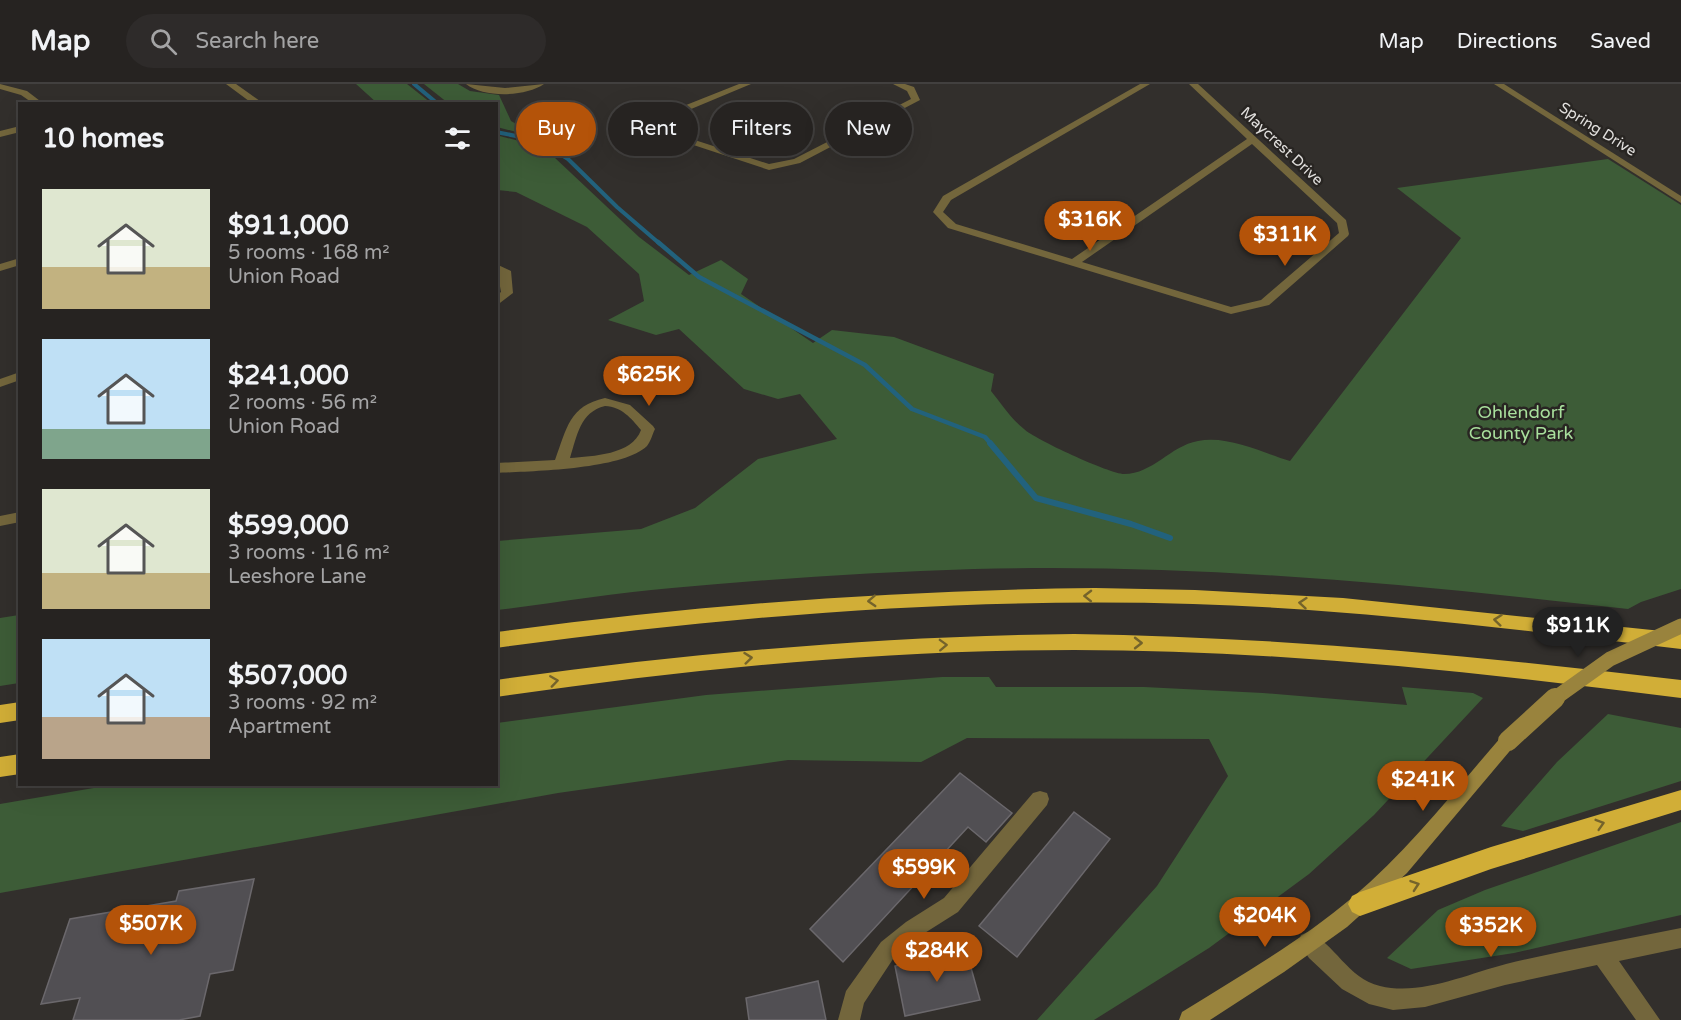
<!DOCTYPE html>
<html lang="en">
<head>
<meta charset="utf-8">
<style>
  :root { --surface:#262321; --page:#2e2b2a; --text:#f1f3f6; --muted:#a4a4a5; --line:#42403f; --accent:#b45309 }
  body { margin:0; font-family:"Varela Round",sans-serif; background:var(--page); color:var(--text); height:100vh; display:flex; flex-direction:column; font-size:22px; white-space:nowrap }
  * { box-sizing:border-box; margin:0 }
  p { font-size:20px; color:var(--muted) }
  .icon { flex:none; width:33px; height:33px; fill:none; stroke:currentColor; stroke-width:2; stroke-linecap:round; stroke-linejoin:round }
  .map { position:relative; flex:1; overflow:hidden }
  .panel { position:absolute; left:18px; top:18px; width:480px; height:684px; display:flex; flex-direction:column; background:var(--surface); border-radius:0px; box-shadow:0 6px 24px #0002,0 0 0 2px var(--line) }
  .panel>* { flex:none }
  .top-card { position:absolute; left:516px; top:18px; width:570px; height:54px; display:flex; gap:12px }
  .price { position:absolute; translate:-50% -51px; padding:0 14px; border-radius:21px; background:var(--accent); color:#fff; font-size:20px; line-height:39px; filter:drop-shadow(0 2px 3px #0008) }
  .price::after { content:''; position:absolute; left:50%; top:36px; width:18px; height:14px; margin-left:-9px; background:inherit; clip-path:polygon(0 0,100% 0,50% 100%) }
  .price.selected { background:#222; color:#fff }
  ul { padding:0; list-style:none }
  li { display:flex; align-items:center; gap:18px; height:150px; padding:0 24px }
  li span { display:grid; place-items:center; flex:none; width:168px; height:120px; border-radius:0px; color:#555 }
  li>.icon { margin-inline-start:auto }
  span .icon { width:72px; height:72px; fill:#fffc; stroke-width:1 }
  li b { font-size:26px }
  h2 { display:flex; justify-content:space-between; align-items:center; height:72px; padding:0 24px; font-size:26px }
  .pill { padding:0 21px; border-radius:27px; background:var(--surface); box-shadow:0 6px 24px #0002,0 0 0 2px var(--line); font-size:21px; line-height:54px }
  .pill.selected { background:var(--accent); color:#fff }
  header { display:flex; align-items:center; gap:36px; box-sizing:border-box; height:84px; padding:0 30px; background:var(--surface); border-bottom:2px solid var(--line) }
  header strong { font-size:28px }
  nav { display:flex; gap:33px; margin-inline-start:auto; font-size:21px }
  .search { width:420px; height:54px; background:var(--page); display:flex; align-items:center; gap:15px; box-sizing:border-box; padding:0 21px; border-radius:33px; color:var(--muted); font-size:22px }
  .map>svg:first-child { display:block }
</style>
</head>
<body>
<header>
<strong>Map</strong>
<div class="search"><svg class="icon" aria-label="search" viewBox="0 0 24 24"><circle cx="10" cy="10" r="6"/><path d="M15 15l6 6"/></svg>Search here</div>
<nav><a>Map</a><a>Directions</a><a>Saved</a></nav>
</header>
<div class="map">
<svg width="1681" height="936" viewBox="0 0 1681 936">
  <rect width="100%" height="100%" fill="#322f2c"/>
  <path fill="#3d5c37" d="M356,0H407L431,19H377Z
    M424,0H458L470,7L499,11L511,37L525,45L574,27L576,51L543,55L497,43L496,20L448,19Z
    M496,51L523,58L554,73L639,153L689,191L721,176L748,195L741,210L813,259L832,246L894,253L994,290L991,307C1001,319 1011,335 1024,345C1034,355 1110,390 1124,390C1153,390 1170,362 1198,357C1228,351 1263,369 1290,377L1461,154L1397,104L1608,75L1681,121V505L1641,518L1628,525C1411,500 1192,479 974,485C873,488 772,495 672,504C613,509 555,519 497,526V457L641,445L695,424L758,375L837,355L800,310L778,315L744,305L679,245L656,251L608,236L644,217L639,190L587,143L516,108L497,106Z
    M19,531V599L0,602V534Z
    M942,593H989L996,603H1144L1263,609L1407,621L1402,603L1473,609L1483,614L1374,731L1309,790L1209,864L1094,936H1037L1157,802L1228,692L1209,655L967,654L921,678L788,676L558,709L0,809V720L117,700H496L497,639L706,611Z
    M1608,630L1681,644V697L1523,747L1501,742L1557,678Z
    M1681,738V831L1514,869L1411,885L1387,874L1438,826L1485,806Z"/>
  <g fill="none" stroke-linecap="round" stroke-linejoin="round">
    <path stroke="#22627d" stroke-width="4" d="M414,0L438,20
      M496,48L526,54L549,63L568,75L617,123L660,160"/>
    <path stroke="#22627d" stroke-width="4.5" d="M658,158L699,193L865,281L912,325L985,353L992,361"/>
    <path stroke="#22627d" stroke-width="6" d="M990,359L1036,414L1131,440L1170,454"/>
  </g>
  <path fill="#514f53" stroke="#6b686c" stroke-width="1.5" d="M960,689L1012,729L986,758L968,743L843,878L810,845Z
    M1074,728L1110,755L1017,873L979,842Z
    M254,795L233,886L210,890L200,932L179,936H73L80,914L41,920L70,835L176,817L179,807Z
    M966,866L980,916L905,932L895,882Z
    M818,897L826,936H749L746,914Z"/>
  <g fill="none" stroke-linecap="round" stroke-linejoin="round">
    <path fill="#73663c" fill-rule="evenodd" d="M0,0L27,7L44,20H34L21,11L0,5Z
      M226,0H236L264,20H253Z
      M466,0L505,4L544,0C525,13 484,14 466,0Z
      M739,0H751L672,33L664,41V46L769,80L794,75L911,15L907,7L893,0H905L914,3L920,16L800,79L769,86L654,48L655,40L666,29Z
      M1140,0H1150L951,116L943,128L956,140L1072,175L1247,55L1189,0H1198L1346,136L1349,150L1348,152L1269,221L1231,230L948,144L933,128L943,112ZM1252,60L1337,139L1339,149L1261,216L1231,223L1082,178Z
      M20,42V48L0,53V47Z
      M20,174V181L0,187V180Z
      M496,180L511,187L513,209L496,222V212L501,208Z
      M20,288V296L0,303V295Z
      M605,314L630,321L653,342L655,345C652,351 651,357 647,362C622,386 531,387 496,389V379L555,376C567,344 569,322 605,314ZM605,322C622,323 631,334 641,346C632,371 593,372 570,374C577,352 580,328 605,322Z
      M20,428V438L0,442V432Z
      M1040,707L1047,709L1049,715L1047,721L958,828L920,852L895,872L864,919L860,936H838L846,907L881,858L906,838L944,814L1033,709Z
      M1681,844V864L1619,877L1660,936H1636L1597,881L1505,901L1425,923L1393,926L1369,920L1342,905L1309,874L1298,858L1301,851L1308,848C1334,858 1348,895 1380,902C1421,912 1467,890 1506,880C1564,866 1623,856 1681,844Z"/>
    <path fill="#73663c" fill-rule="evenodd" d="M1494,0H1504L1681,112V119Z"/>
    <path fill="#99833d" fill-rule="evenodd" d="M1508,649L1514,652L1517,657L1514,662L1407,789L1347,843L1284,888L1210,936H1179L1182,928C1240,892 1301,857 1353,813C1409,766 1454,707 1502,652Z"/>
    <path fill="#d1ae37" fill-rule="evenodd" d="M1095,504L1195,506L1343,514L1681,549V565C1519,546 1356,525 1193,520C960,513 728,532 496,564V548C696,521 893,506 1095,504Z
      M1074,550C1278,553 1479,572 1681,596V614C1479,588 1277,566 1074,566C880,566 688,585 496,613V596C689,569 880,552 1074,550Z
      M20,618V636L0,639V621Z
      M20,670V690L0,693V673Z
      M1681,706V726L1491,785L1360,832L1352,828L1348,820L1352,812L1360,808L1491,763Z"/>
    <path stroke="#99833d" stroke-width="15" d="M1554,615L1610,575L1681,542"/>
    <path stroke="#99833d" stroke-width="20" d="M1508,657L1555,614"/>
  </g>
  <defs><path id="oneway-chevron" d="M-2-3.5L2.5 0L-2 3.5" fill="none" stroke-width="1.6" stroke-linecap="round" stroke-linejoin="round" transform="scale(1.5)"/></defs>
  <g stroke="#74632b">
    <use href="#oneway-chevron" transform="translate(1088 512) rotate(-179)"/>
    <use href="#oneway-chevron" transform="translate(872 517) rotate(177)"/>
    <use href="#oneway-chevron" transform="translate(1303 519) rotate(-175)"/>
    <use href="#oneway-chevron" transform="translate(1498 536) rotate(-174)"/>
    <use href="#oneway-chevron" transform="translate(1138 559)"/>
    <use href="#oneway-chevron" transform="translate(943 561) rotate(-2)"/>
    <use href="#oneway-chevron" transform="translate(748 574) rotate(-6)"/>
    <use href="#oneway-chevron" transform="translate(554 597) rotate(-8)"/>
    <use href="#oneway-chevron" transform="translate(1600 740) rotate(-17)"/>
    <use href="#oneway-chevron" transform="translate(1415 801) rotate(-19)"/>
  </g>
  <g text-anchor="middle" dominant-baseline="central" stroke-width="5" stroke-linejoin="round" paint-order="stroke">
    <g font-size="15" fill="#e2e0de" stroke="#282522">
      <text transform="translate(1598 45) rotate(32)">Spring Drive</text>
      <text transform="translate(1282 62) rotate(43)">Maycrest Drive</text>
    </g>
    <g font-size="18" fill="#a8df9c" stroke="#282522">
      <text x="1521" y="328">Ohlendorf<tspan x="1521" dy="21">County Park</tspan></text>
    </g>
  </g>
</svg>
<b class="price" style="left:1090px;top:168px">$316K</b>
<b class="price" style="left:1285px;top:183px">$311K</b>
<b class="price" style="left:649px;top:323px">$625K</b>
<b class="price selected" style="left:1578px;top:574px">$911K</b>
<b class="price" style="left:1423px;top:728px">$241K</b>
<b class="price" style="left:924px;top:816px">$599K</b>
<b class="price" style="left:1265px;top:864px">$204K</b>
<b class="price" style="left:151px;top:872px">$507K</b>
<b class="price" style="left:1491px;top:874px">$352K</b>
<b class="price" style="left:937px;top:899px">$284K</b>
<div class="top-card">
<a class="pill selected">Buy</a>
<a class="pill">Rent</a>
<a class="pill">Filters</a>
<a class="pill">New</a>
</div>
<section class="panel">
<h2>10 homes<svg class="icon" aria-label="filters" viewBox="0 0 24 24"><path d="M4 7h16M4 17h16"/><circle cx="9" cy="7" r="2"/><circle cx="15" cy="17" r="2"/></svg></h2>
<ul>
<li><span style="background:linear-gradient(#dfe7d0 65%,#c2b280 0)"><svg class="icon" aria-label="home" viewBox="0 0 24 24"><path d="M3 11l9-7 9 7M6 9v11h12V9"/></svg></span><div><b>$911,000</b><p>5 rooms · 168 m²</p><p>Union Road</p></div></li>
<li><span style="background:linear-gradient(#bfe0f5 75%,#7fa58c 0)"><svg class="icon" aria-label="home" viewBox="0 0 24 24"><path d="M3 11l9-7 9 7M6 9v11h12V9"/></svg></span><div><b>$241,000</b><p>2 rooms · 56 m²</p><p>Union Road</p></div></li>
<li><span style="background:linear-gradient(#dfe7d0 70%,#c2b280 0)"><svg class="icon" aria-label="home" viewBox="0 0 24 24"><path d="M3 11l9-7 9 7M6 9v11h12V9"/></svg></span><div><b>$599,000</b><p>3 rooms · 116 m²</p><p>Leeshore Lane</p></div></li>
<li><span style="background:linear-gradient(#bfe0f5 65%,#b9a48a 0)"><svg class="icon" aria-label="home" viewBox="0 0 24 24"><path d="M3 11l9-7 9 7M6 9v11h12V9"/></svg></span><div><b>$507,000</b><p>3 rooms · 92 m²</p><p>Apartment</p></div></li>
</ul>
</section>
</div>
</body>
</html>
